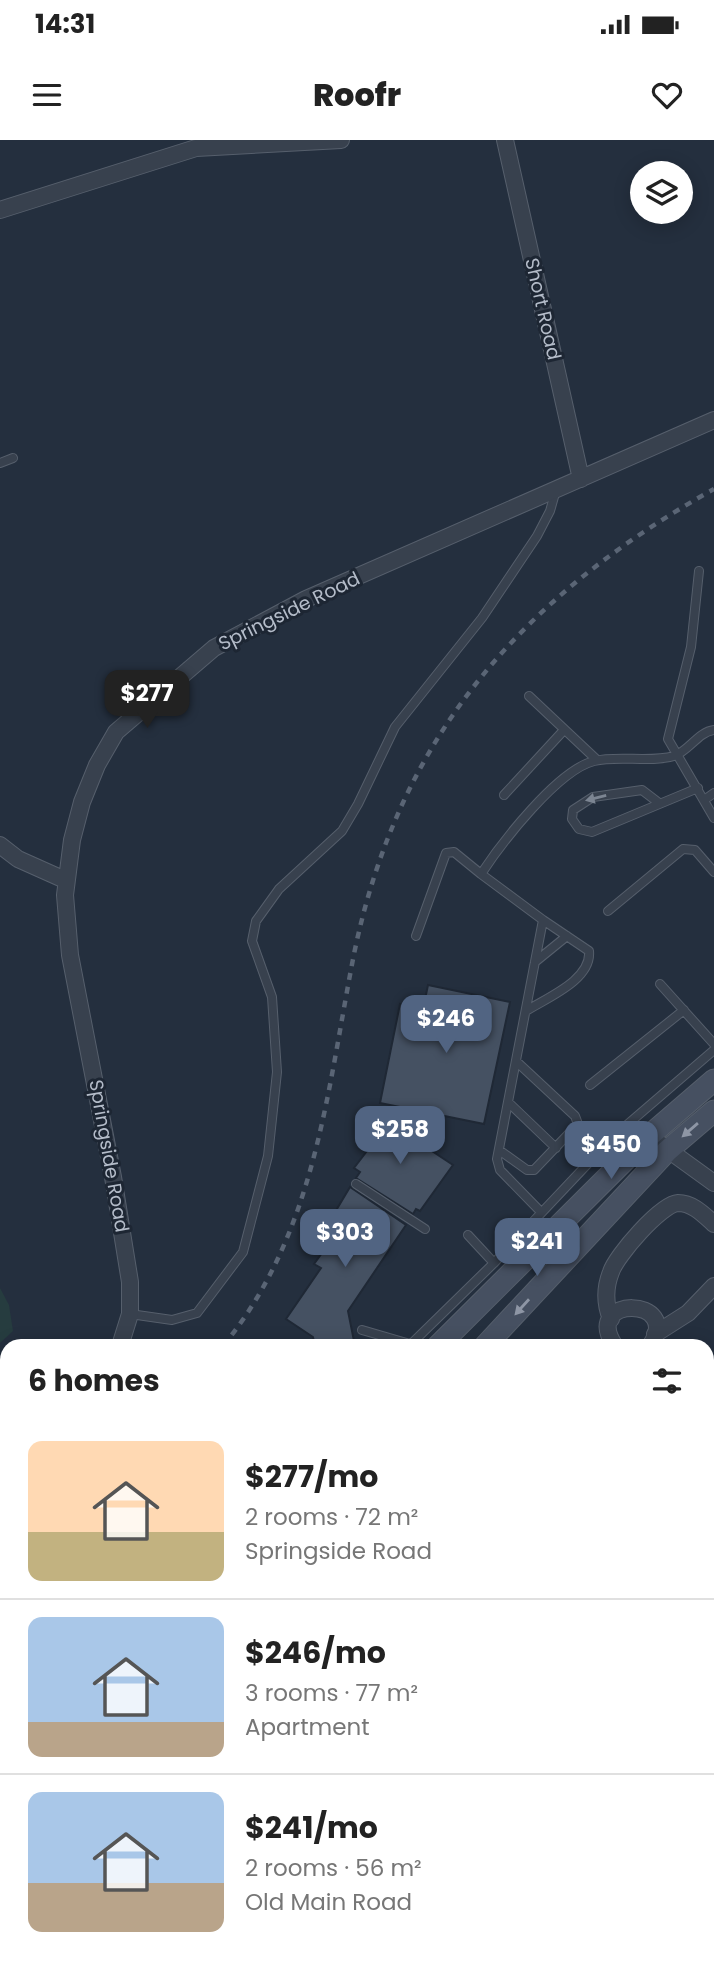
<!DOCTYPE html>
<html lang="en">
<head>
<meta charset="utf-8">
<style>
  :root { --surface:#fff; --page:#f6f6f6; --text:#222; --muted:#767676; --line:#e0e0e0; --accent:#516482 }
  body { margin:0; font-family:Poppins,sans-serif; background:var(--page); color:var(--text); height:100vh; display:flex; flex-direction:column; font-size:26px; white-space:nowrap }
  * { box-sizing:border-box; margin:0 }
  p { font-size:23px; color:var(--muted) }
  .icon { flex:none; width:38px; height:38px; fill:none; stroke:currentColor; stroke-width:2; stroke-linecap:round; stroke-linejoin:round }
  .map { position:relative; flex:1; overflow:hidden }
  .side { position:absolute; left:0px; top:1199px; width:714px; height:625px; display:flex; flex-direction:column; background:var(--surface); border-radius:21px 21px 0 0; box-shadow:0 4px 18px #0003 }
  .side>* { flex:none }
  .fabs { position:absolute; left:630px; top:21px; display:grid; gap:14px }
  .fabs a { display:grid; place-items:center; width:63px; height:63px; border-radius:50%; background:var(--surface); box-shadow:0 4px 18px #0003; font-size:35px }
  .price { position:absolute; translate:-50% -60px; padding:0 16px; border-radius:14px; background:var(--accent); color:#fff; font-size:23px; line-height:46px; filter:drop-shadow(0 2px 4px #0008) }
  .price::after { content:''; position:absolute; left:50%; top:42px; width:21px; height:16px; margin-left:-10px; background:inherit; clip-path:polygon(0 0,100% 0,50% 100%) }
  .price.on { background:#222; color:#fff }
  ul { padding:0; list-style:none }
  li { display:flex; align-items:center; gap:21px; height:175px; padding:0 28px }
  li+li { border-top:2px solid var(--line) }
  li span { display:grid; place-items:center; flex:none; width:196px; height:140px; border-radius:14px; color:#555 }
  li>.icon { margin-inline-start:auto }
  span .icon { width:84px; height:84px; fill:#fffc; stroke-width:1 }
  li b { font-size:30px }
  h2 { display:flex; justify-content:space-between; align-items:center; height:84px; padding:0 28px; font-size:30px }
  .status { display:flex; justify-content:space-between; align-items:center; height:49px; padding:0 35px; background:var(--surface); direction:ltr }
  .status svg { height:19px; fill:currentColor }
  header { display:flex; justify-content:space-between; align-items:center; height:91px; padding:0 28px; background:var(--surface); font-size:32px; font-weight:800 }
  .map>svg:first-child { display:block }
</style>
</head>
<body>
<div class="status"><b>14:31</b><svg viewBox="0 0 49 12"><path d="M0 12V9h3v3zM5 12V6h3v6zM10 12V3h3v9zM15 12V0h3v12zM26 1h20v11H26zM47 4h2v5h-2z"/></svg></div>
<header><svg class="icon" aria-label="menu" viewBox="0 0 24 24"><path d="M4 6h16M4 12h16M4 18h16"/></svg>Roofr<svg class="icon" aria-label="heart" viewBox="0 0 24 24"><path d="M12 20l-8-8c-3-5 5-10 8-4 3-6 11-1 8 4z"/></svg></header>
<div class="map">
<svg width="714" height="1822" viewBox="0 0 714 1822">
  <rect width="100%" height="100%" fill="#242f3e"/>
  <path fill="#263c3f" d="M0,1148L9,1165L13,1191L0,1203Z
    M0,1768L7,1772V1816L12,1817V1822H0Z"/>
  <path fill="#455162" stroke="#1f2835" stroke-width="2" d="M428,845L510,862L484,984L380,963L400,864L423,869Z
    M376,974L453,1025L420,1071L416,1069L413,1074L356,1038L360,1032L354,1028L373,1003L363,997Z
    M350,1047L406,1085L348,1171L355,1206H315L313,1197L286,1179L321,1128L314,1124L335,1095L325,1089Z"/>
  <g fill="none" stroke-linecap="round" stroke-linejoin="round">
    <defs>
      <path id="lane" d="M0,323L13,318
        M699,431L691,507L668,599L714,678
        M529,556L597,620
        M504,655L564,590
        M704,660L714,653
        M659,663L642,650L593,657L573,670L572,679L579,689L592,692L698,648
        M608,771L683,709L695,710L714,732
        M416,796L446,713L454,712L481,734
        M535,822L567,796
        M660,844L714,904
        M526,871C546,858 592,840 589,811L543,780
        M590,945L684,870
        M509,963L556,1008
        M499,1010L527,1030H534L578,984L575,976L517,922
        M356,1044L425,1089
        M540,1071L500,1030L497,1019L543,780L481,734C502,702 558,630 594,621C619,615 649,623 674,616C689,611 698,592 714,590
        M468,1095L494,1123
        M130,1174L172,1180L197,1173L243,1112L268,1016L277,932L272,857L252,801L256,781L279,749L342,691L358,664L395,587L482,478L537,396L550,371L556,350
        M362,1190L410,1204
        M409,1206L494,1123L614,996L714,910
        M0,1382L7,1381
        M0,1456L7,1459
        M0,1474L7,1473
        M0,1613L7,1585
        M0,1626L7,1628"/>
      <path id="street" d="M505,0L581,339
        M0,70L196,8L341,0
        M0,705L18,719L65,740
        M649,996L714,1043
        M611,1179C605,1164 605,1147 611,1132C616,1116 661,1064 678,1063C693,1063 704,1075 714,1084
        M655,1194L688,1173L714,1146
        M120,1206L130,1174V1142L113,1037L70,815L65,755L72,700L82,662L97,625L116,592L214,508L306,459L714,280
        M615,1206C580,1155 684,1156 650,1206
        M0,1291L7,1289
        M707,1305L714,1297
        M707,1458L714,1450
        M707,1763L714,1764
        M0,1768L7,1772
        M162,1816L171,1822
        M697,1816L699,1822
        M310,1822L314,1816"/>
      <path id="secondary" d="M438,1206L649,996L714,940
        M485,1206L667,1011L714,971
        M0,1492L7,1493
        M0,1521H7"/>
    </defs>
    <use href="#lane" stroke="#565f6c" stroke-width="10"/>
    <use href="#street" stroke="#565f6c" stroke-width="18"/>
    <use href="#secondary" stroke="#565f6c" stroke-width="23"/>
    <use href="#lane" stroke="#38414e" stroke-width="8"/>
    <use href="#street" stroke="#38414e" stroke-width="16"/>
    <use href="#secondary" stroke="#465061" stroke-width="21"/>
    <path stroke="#5a6575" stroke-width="4.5" stroke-dasharray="7 7" stroke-linecap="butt" d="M223,1206C316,1093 327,951 354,814C399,595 523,456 714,349
      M0,1353L7,1351"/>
  </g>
  <defs><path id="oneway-solid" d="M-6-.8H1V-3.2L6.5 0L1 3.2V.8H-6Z" transform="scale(1.75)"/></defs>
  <use fill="#7c8592" href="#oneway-solid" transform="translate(596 658) rotate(166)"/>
  <g fill="#8e96a5">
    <use href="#oneway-solid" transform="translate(690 990) rotate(139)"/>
    <use href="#oneway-solid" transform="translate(522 1167) rotate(132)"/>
  </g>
  <g text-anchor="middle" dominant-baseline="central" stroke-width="6" stroke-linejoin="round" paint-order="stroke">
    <g font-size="19" fill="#b4bcc9" stroke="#1d2633">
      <text transform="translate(543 169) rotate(77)">Short Road</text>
      <text transform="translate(289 471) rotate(-26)">Springside Road</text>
      <text transform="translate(109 1016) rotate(80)">Springside Road</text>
    </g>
  </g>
</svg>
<div class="fabs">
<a><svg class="icon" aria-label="layers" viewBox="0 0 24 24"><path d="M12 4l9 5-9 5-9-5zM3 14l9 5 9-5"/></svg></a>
</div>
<b class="price on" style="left:147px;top:590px">$277</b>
<b class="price" style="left:446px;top:915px">$246</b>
<b class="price" style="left:400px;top:1026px">$258</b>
<b class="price" style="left:611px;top:1041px">$450</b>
<b class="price" style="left:345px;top:1129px">$303</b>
<b class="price" style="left:537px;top:1138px">$241</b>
<section class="side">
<h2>6 homes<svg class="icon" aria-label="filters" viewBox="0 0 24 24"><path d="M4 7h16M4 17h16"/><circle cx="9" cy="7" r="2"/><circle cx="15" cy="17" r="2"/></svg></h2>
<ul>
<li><span style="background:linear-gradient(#ffd9b3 65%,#c2b280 0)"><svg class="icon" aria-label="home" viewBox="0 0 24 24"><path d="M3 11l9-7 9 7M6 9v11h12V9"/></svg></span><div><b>$277/mo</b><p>2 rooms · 72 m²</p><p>Springside Road</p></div></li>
<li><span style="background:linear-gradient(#a9c7e8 75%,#b9a48a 0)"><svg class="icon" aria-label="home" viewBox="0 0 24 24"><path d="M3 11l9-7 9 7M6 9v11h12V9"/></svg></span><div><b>$246/mo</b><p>3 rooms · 77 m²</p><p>Apartment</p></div></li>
<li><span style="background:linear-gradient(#a9c7e8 65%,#b9a48a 0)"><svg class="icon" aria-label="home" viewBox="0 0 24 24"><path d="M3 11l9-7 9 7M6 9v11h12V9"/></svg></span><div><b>$241/mo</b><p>2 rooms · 56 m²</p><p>Old Main Road</p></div></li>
</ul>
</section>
</div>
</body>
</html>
